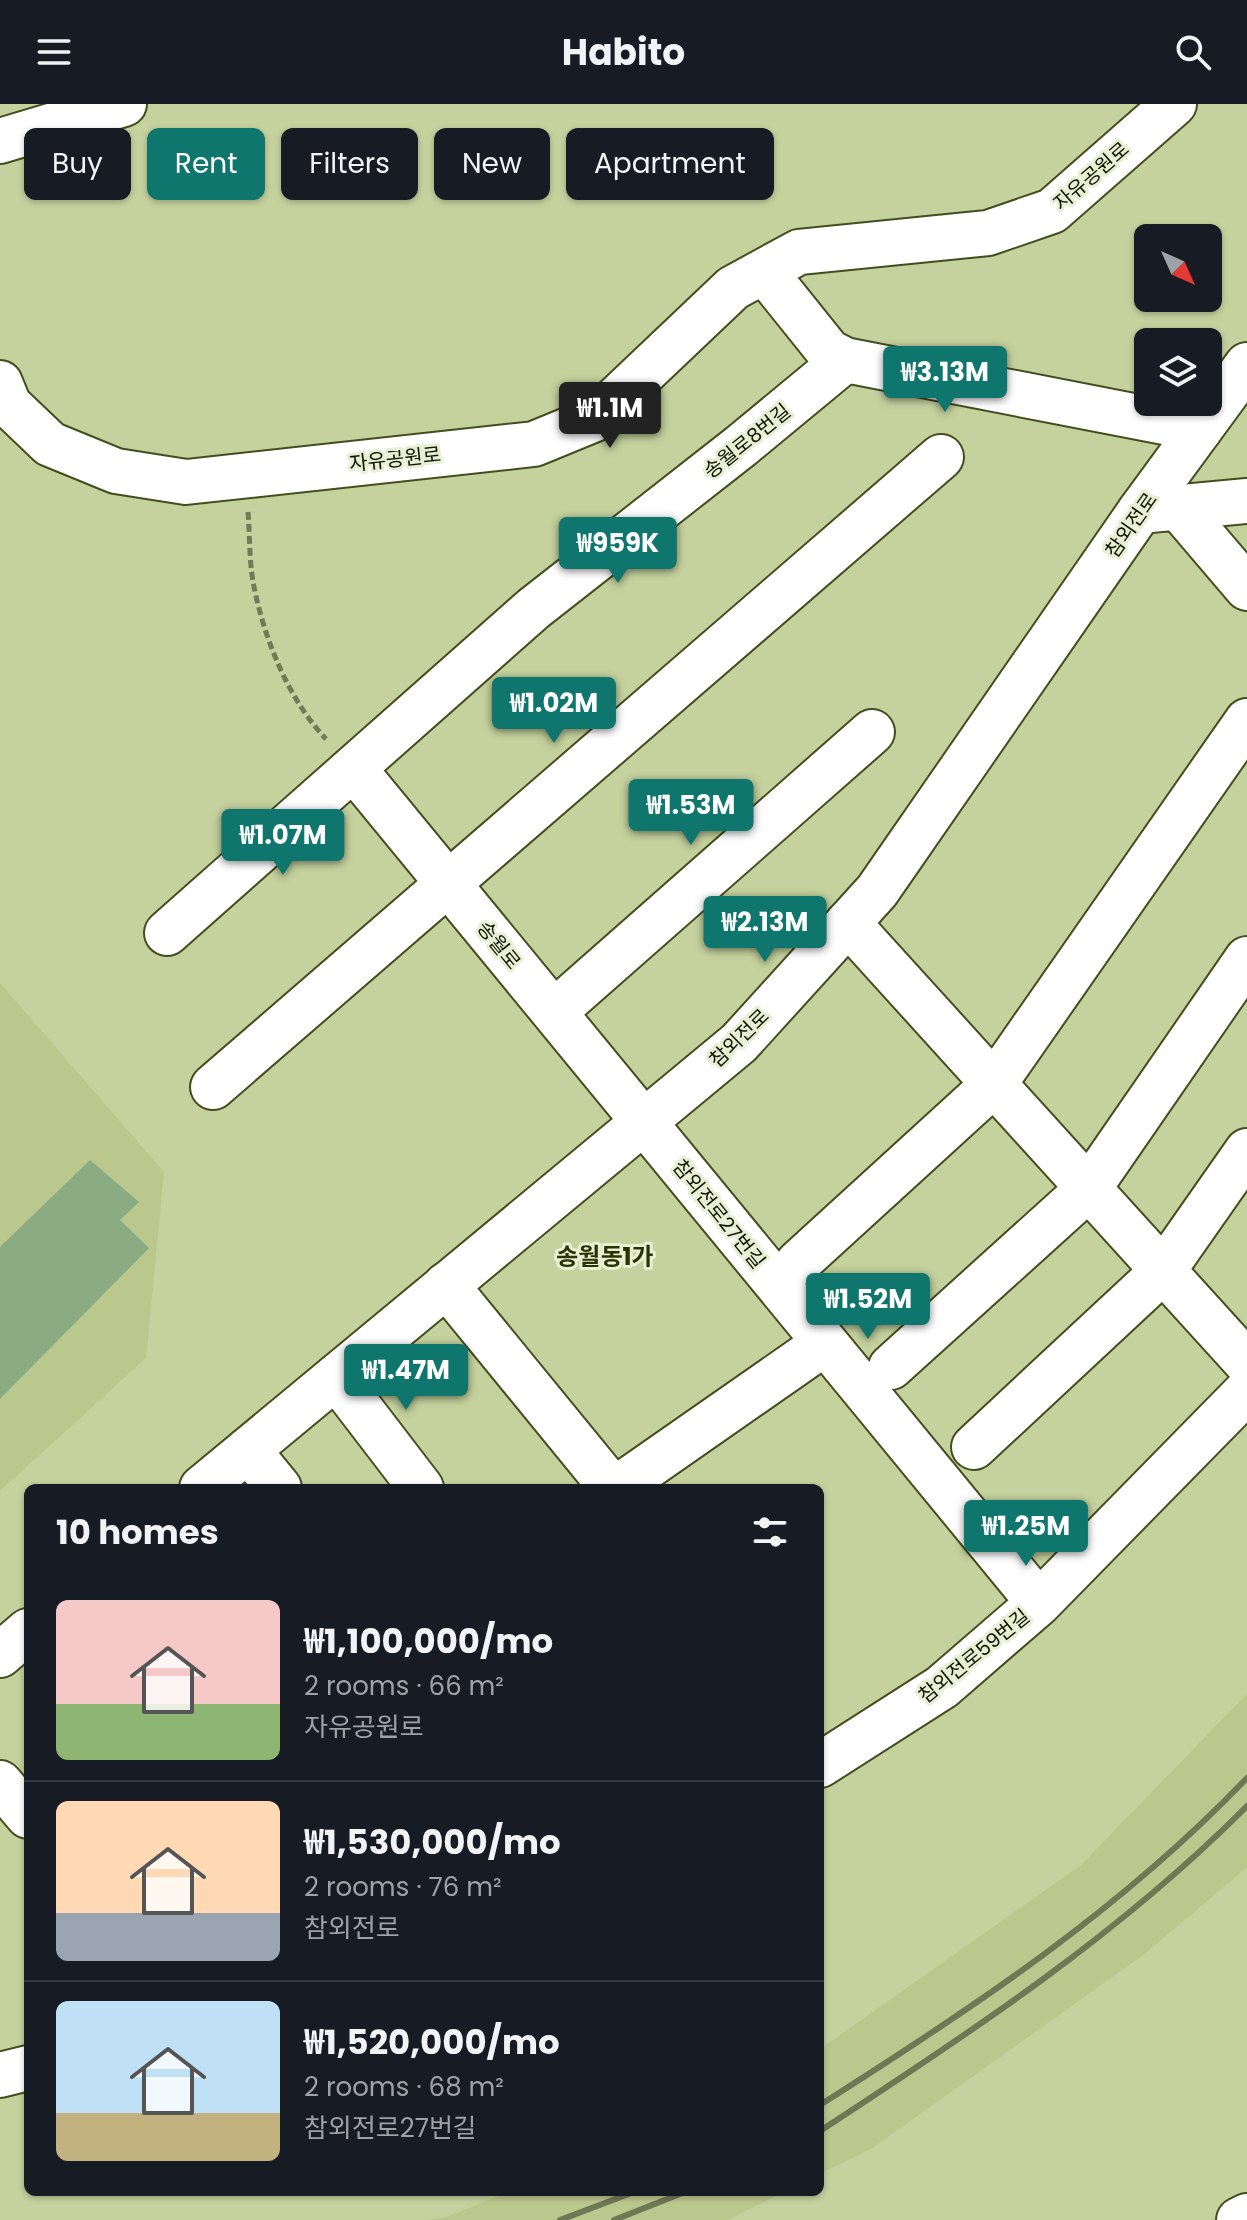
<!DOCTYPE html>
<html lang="en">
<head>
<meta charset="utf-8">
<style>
  :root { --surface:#171b24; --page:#242831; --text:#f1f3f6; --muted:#9ea1a6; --line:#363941; --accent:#0f766e }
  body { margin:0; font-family:Poppins,"Noto Sans KR",sans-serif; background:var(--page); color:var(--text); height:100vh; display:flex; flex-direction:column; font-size:30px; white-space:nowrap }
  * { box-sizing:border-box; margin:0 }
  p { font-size:26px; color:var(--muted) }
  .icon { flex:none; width:44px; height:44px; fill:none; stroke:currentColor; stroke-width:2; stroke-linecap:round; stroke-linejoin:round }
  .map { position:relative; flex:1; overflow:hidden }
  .sheet { position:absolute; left:24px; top:1380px; width:800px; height:712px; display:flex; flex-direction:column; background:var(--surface); border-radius:12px; box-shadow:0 2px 6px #0004 }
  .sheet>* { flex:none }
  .top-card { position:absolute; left:24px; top:24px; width:800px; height:72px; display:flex; gap:16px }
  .needle { width:52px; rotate:135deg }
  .buttons { position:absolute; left:1134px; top:120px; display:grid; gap:16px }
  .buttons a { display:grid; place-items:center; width:88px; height:88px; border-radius:12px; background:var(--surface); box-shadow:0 2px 6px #0004; font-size:40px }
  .price { position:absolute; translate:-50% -68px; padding:0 18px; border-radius:8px; background:var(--accent); color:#fff; font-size:26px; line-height:52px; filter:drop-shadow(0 2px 4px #0008) }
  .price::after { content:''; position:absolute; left:50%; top:48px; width:24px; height:18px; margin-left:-12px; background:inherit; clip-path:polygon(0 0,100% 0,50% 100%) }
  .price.on { background:#222; color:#fff }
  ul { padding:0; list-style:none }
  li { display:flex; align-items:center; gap:24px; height:200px; padding:0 32px }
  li+li { border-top:2px solid var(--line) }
  li span { display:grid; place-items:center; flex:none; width:224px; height:160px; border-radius:12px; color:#555 }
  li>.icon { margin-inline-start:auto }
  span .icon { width:96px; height:96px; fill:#fffc; stroke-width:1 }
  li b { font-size:34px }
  h2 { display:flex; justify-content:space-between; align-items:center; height:96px; padding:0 32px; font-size:34px }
  .chip { padding:0 28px; border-radius:12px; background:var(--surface); box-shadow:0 2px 6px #0004; font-size:28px; line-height:72px }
  .chip.on { background:var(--accent); color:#fff }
  header { display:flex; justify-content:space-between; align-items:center; height:104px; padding:0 32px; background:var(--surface); font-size:36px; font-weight:700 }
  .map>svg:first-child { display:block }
</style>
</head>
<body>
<header><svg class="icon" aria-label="menu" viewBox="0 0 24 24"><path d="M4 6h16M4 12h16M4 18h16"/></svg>Habito<svg class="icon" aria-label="search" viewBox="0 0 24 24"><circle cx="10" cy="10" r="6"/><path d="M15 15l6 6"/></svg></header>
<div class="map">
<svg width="1247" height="2116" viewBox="0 0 1247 2116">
  <rect width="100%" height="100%" fill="#c5d29e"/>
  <path fill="#bac78d" d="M0,879L164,1068L146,1254L0,1387Z
    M1247,1590V1763L1146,1849L871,2045L820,2070V1945L1081,1761Z
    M509,2088H784L728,2116H427L446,2113Z"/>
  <path fill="#8bac82" d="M90,1056L139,1098L120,1116L149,1144L0,1295V1143Z"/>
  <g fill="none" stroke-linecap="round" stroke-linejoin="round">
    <defs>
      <path id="minor" d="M0,37L124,0
        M764,167L829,248L845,256L1200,325
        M0,279L9,301L50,340L116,367L186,378L534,340L595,315L733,184L799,148L988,129L1052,107L1174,0
        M1178,403L1247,484
        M1140,407L1247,397
        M354,665L1039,1499
        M848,819L1247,1259
        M167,829L533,505L741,342L845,256
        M554,908L872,628
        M213,983L941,353
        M798,1159L994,980L1247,617
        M446,1181L612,1384
        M891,1263L1089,1084L1247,855
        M336,1273L421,1384
        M974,1343L1163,1167L1247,1047
        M248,1346L279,1384
        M617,1384L825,1239
        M820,1661L942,1583L1039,1499L1247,1287
        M0,1679L28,1712
        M0,1971L28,1964
        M1239,2116L1247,2112"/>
      <path id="major" d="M202,1384L739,939L877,787L1140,407L1247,261
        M0,1551L28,1527"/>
    </defs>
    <use href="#minor" stroke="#444d1e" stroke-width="48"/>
    <use href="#major" stroke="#444d1e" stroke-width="48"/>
    <path stroke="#727b56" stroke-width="5" stroke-dasharray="8 4" stroke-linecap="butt" d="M248,408C250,433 249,459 254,483C265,537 289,596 326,635"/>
    <use href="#minor" stroke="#fff" stroke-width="44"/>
    <use href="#major" stroke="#fff" stroke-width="44"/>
    <path stroke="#6f7854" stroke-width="6" d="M820,2001C973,1904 1121,1806 1247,1674
      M820,2027C970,1929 1120,1830 1247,1702
      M560,2116L634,2088
      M614,2116L685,2088"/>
  </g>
  <g text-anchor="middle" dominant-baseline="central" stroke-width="6" stroke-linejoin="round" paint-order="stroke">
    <g font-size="20" fill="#111503" stroke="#e8efd5">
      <text transform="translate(1091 72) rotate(-41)">자유공원로</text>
      <text transform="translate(747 337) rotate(-39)">송월로8번길</text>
      <text transform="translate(395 355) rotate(-6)">자유공원로</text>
      <text transform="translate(1131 421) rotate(-55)">참외전로</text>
      <text transform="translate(499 841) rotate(51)">송월로</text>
      <text transform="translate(739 934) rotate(-44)">참외전로</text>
      <text transform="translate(719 1110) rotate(51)">참외전로27번길</text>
      <text transform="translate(974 1552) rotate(-39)">참외전로59번길</text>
    </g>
    <g font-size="24" font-weight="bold" fill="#2b3302" stroke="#e8efd5">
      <text x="605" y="1152">송월동1가</text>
    </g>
  </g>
</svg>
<div class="buttons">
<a><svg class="needle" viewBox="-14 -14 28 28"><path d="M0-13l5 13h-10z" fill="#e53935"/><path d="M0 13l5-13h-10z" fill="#9ea1a6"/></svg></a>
<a><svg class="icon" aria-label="layers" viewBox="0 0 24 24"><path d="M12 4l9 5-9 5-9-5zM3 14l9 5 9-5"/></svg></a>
</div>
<b class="price" style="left:945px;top:310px">₩3.13M</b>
<b class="price on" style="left:610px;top:346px">₩1.1M</b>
<b class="price" style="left:618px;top:481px">₩959K</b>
<b class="price" style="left:554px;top:641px">₩1.02M</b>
<b class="price" style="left:691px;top:743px">₩1.53M</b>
<b class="price" style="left:283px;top:773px">₩1.07M</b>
<b class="price" style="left:765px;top:860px">₩2.13M</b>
<b class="price" style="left:868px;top:1237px">₩1.52M</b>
<b class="price" style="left:406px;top:1308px">₩1.47M</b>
<b class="price" style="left:1026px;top:1464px">₩1.25M</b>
<div class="top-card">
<a class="chip">Buy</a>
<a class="chip on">Rent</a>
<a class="chip">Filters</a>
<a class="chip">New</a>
<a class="chip">Apartment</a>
</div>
<section class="sheet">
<h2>10 homes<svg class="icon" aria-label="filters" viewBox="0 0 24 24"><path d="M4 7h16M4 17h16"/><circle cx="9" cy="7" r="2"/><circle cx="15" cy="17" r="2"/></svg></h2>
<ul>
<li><span style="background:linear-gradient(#f6c9c9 65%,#8fb573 0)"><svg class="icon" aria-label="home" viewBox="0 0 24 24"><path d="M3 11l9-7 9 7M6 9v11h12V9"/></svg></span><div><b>₩1,100,000/mo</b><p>2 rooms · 66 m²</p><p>자유공원로</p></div></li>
<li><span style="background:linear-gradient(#ffd9b3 70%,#9aa5b1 0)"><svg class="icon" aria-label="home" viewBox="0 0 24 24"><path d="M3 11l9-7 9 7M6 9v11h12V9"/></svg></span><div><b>₩1,530,000/mo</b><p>2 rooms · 76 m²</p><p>참외전로</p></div></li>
<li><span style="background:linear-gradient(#bfe0f5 70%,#c2b280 0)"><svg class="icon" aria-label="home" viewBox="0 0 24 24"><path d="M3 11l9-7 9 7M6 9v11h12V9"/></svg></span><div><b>₩1,520,000/mo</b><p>2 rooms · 68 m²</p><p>참외전로27번길</p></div></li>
</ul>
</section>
</div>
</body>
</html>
